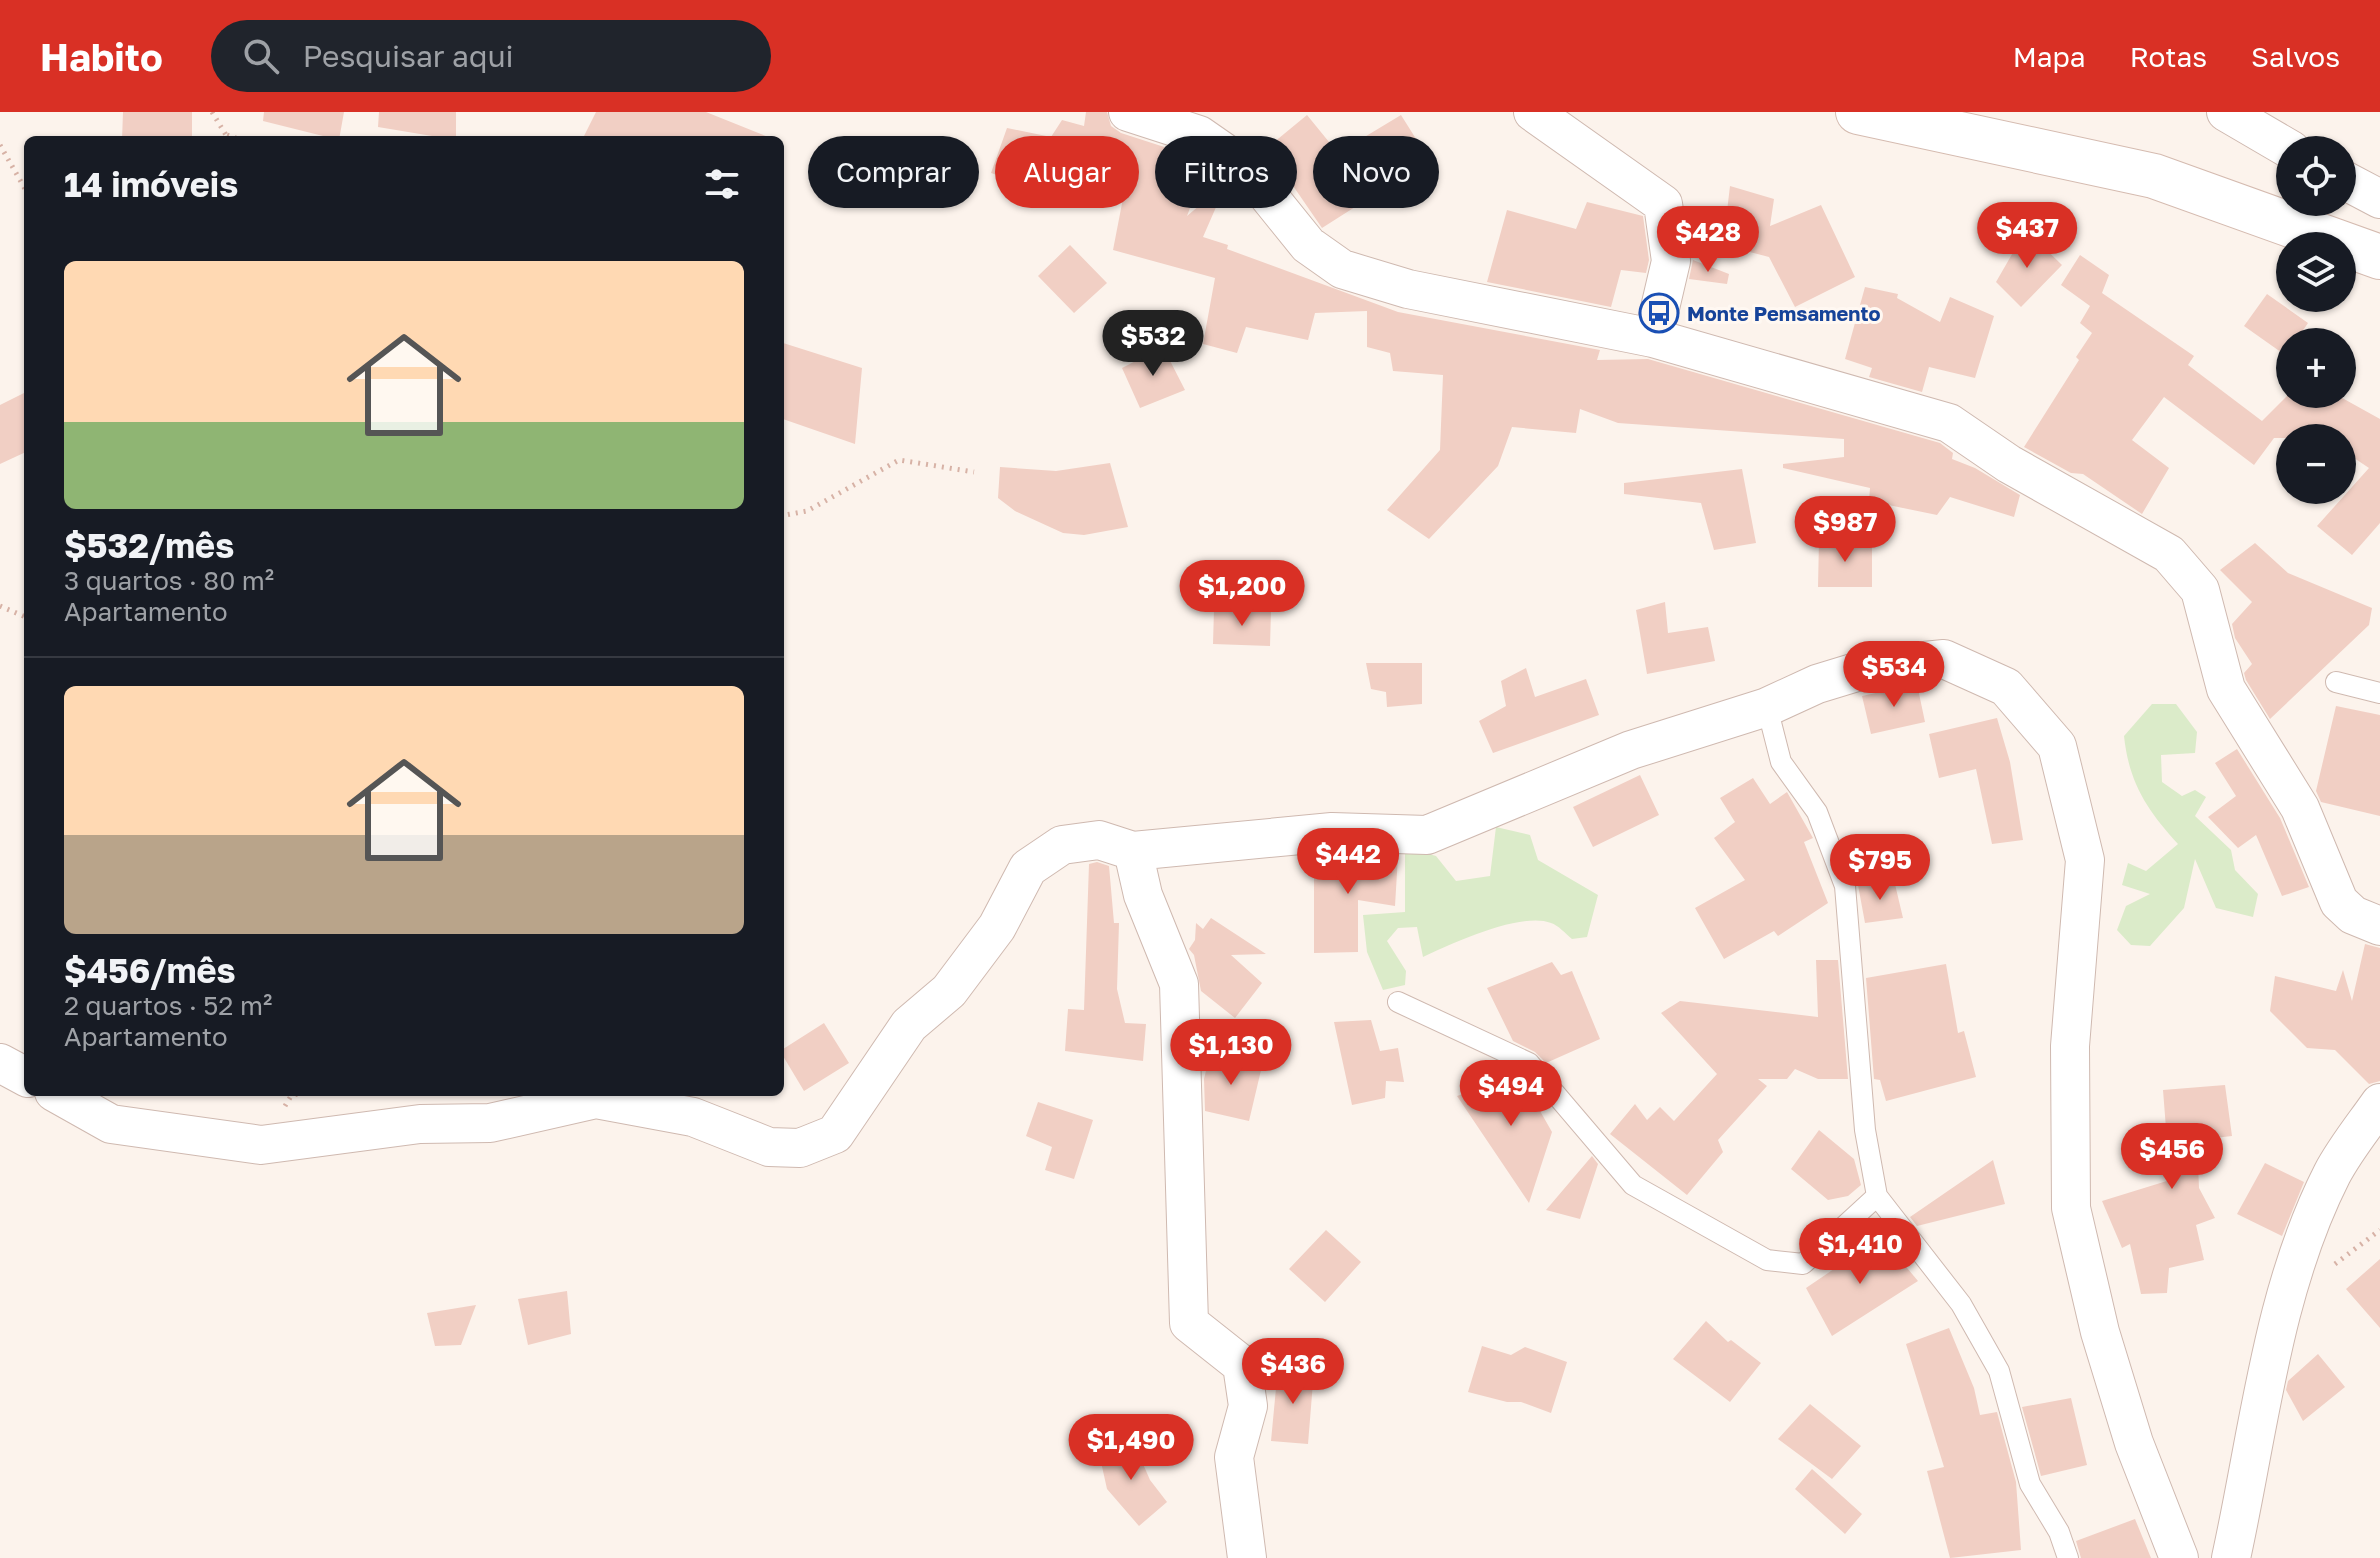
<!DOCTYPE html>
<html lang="pt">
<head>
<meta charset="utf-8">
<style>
  :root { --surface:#171b24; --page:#20242c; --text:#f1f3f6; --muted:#9ea1a6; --line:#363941; --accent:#d93025 }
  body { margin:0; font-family:"Golos Text",sans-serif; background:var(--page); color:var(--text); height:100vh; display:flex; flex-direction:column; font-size:30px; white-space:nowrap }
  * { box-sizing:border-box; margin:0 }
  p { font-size:26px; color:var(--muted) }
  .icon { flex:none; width:44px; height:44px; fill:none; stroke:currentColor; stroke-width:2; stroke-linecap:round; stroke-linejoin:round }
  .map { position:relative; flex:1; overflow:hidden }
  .panel { position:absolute; left:24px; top:24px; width:760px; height:960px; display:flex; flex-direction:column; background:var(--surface); border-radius:12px; box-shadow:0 2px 6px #0004 }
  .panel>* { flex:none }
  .guide { position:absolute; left:808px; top:24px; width:760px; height:72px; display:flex; gap:16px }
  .tools { position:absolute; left:2276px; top:24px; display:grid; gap:16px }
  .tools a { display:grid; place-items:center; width:80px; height:80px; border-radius:50%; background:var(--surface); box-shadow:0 2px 6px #0004; font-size:40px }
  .price { position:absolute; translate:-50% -68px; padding:0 18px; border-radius:28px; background:var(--accent); color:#fff; font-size:26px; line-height:52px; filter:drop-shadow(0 2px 4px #0008) }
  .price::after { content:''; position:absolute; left:50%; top:48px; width:24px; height:18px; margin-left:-12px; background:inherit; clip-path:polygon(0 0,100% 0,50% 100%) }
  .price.current { background:#222; color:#fff }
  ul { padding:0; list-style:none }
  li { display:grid; align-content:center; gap:16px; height:424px; padding:0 40px }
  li+li { border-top:2px solid var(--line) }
  li span { display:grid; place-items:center; height:248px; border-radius:12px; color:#555 }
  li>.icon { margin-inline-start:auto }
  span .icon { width:144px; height:144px; fill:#fffc; stroke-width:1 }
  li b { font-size:34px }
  h2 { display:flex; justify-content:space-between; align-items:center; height:96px; padding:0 40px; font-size:34px }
  .pill { padding:0 28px; border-radius:36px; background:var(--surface); box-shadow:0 2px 6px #0004; font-size:28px; line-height:72px }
  .pill.current { background:var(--accent); color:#fff }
  header { display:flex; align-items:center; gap:48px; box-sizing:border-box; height:112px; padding:0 40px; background:var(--accent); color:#fff }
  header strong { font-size:38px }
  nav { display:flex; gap:44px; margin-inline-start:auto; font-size:28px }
  .search { width:560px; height:72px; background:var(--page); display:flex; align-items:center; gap:20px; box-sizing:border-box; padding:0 28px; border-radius:44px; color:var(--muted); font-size:30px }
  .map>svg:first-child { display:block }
</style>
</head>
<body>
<header>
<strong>Habito</strong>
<div class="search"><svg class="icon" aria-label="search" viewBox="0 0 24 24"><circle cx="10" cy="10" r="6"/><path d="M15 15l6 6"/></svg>Pesquisar aqui</div>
<nav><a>Mapa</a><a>Rotas</a><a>Salvos</a></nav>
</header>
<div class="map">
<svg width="2380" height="1446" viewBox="0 0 2380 1446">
  <rect width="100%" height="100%" fill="#fcf3ec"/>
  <path fill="#dbebc9" d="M2152,592H2176L2197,620L2195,641L2161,643L2162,670L2182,684L2195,678L2206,685L2195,704L2231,738L2235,758L2258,782L2253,805L2216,796L2195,747L2184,796L2150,834L2131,833L2117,818L2126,794L2150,782L2122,773L2128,751L2146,759L2178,732C2147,698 2129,671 2124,624Z
    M1496,715L1530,723L1538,748L1598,783L1587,825L1572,827C1566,822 1558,813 1551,811C1522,799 1450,832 1423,845L1417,815L1398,816L1387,829L1406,859L1405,873L1383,878L1367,840L1363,803L1405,800V735L1436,744L1456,769L1490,764Z"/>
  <path fill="#f1cfc4" d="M123,0H192V28H122Z
    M264,0H344L339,28L263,9Z
    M379,0H456V28L378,15Z
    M596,0H706L773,27L582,28Z
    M1086,0H1107L1111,14L1121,21L1189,43L1206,54L1187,104L1227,70L1203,125L1228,133L1227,137L1398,200L1600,238L1597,248L1648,247L1940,331L1953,341L1952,347L1975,356L2020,383L2014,405L1950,385L1937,403L1869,389L1870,376L1783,356V352L1844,345V327L1618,311L1580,297L1576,321L1512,315L1498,354L1429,427L1387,398L1440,338L1443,263L1393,259L1390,241L1367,235V199L1315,201L1308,228L1246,215L1237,241L1203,232L1215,166L1113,138L1125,76L1064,61L1054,82L991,61L1007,16L1051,25L1062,8L1084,14Z
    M1307,3L1338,41L1401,3L1428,46L1366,78V88L1322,116L1267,36Z
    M1730,74L1774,87L1770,114L1821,93L1855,165L1795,195L1769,145L1723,133Z
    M1587,90L1643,104L1649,148L1646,161L1621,158L1611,195L1487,170L1507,98L1576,117Z
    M2026,118L2062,153L2021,195L1996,170Z
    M1070,133L1107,171L1074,201L1038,164Z
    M2080,143L2109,163L2102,181L2194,244L2188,253L2262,309L2289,282H2335L2380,307V411L2352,443L2317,414L2369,356L2342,338V326H2274L2254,353L2164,285L2132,328L2169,356L2142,402L2083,362L2071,361L2024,335L2079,248L2076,245L2092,221L2080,211L2090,194L2061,173Z
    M1693,148L1729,162L1727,172L1689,167Z
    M1865,175L1898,182L1897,186L1940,210L1950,185L1994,204L1975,266L1929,255L1922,280L1869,265L1872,256L1845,247Z
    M2267,182L2308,211L2295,230H2290L2285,243L2244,214Z
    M780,230L862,256L855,332L780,306Z
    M1163,235L1185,278L1140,296L1122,256Z
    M28,279V339L0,352V293Z
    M1110,351L1128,415L1084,423L1063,421L1015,399L998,386L1000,355L1056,359Z
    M1742,357L1756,431L1714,438L1701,391L1624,382V371Z
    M1819,428L1872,429V475H1818Z
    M2255,431L2288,461L2372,496L2369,513L2270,607L2246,568L2244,561L2252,552L2235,526L2232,512L2252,490L2220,458Z
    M1665,490L1668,521L1708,515L1715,549L1647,562L1636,498Z
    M1214,497L1271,499L1270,534L1213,532Z
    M1366,551H1422V592L1387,595L1386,580L1371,577Z
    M1526,556L1535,585L1586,567L1599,603L1493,641L1479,609L1506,594L1501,569Z
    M1917,572L1925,610L1871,622L1862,584Z
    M2336,594L2380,603V704L2321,690L2316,679Z
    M1997,606L2010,650L2023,728L1992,732L1976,657L1939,666L1929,622Z
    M2237,637L2280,706L2309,775L2282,784L2256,723L2238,736L2208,705L2236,684L2215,651Z
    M1640,663L1659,703L1593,735L1573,695Z
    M1753,666L1770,692L1787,680L1813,726L1804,730L1828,791L1778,824L1774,819L1724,847L1695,796L1745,768L1714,726L1735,710L1720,686Z
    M1333,742L1398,744L1395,794L1358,788V840L1314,841V744Z
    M1097,750L1109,754L1114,811H1119L1117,877L1125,911L1146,912L1143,949L1065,939L1068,897L1084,898L1089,752Z
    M1894,768L1903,806L1865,811L1858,773Z
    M1211,806L1266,842L1231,843L1262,871L1235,906L1201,879L1194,843L1189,837L1195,828L1196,811L1203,817Z
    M2365,832L2380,836V969L2369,972L2335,938L2307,936L2270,899L2275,864L2336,879L2343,858L2352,889Z
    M1816,848H1838L1848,967H1818L1795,957L1787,967H1758L1767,974L1718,1028L1723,1040L1687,1083L1610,1022L1635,992L1647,1008L1660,995L1674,1009L1717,962L1661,901L1680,889L1818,905Z
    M1552,850L1561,863L1572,859L1600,927L1546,951L1535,940L1513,929L1487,876Z
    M1946,852L1958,921L1964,919L1976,965L1886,989L1880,968L1874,967L1866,866Z
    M1371,908L1380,939L1398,936L1404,970L1386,969L1385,986L1352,993L1334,910Z
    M824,911L849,951L804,979L780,939Z
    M1210,942L1262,954L1249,1009L1205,999L1204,967Z
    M1519,962L1552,1020L1529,1091L1457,984Z
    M2225,973L2232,1024L2197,1028L2199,1076L2215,1106L2196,1113L2204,1148L2169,1156L2167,1181L2141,1182L2130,1132L2122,1136L2102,1089L2170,1068L2163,978Z
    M1038,990L1093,1008L1074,1067L1045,1058L1052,1035L1026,1024Z
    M1819,1018L1854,1047L1861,1073L1848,1084L1828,1088L1791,1057Z
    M1592,1044L1598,1052L1580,1107L1546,1098Z
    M1993,1048L2005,1092L1917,1114L1910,1105Z
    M2265,1051L2304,1070L2282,1124L2237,1102Z
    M1326,1118L1361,1150L1325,1190L1289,1157Z
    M1881,1125L1918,1169L1832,1224L1806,1176Z
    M2380,1147V1216L2346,1177Z
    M567,1179L571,1222L528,1233L518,1187Z
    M476,1193L461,1233L435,1234L427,1201Z
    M1706,1209L1728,1230L1731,1228L1761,1251L1730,1290L1673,1247Z
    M1949,1216L1974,1276L1980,1303L1997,1300L2016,1370L2021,1438L1950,1446L1927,1359L1944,1355L1906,1232Z
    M1482,1234L1511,1243L1525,1235L1567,1250L1551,1301L1521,1290H1507L1468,1280Z
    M2318,1242L2345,1275L2303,1309L2286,1278L2288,1269Z
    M1278,1255L1314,1258L1308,1332L1271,1329Z
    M2071,1286L2087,1353L2041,1364L2022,1295Z
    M1810,1292L1861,1334L1832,1367L1778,1327Z
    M1133,1329L1150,1368L1167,1390L1139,1414L1107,1377L1099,1341Z
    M1812,1357L1862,1402L1845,1422L1795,1377Z
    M2135,1407L2151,1446H2081L2076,1429Z"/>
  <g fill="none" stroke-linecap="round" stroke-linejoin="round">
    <defs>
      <path id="lane" d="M2336,570L2380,581
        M1767,595L1781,650L1817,700L1845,774L1865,1018L1877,1084L1961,1192L1999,1259L2030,1372L2059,1420L2068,1446
        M1398,890L1529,951L1633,1073L1767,1148L1803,1152L1877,1084"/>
      <path id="street" d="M1128,0L1199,23L1245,55L1308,133L1342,157L1408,177L1653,226L1949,311L2009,352L2169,442L2200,478L2226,577L2300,696L2339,790L2353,803L2380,814
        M1533,0L1663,92L1671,149L1653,226
        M2226,0L2291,38
        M2342,67L2380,87
        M0,951L28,966
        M54,980L111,1012L261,1033L420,1012L490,1011L596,987L693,1005L769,1035L800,1036L835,1022L909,913L949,879L997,815L1028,756L1062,733L1099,728L1133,739
        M1247,1446L1234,1345L1248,1294L1242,1253L1189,1211L1179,872L1143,783L1133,739L1332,720L1427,723L1631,638L1767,595L1817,572L1876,554L1944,547L2006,575L2057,634L2085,748L2070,934L2071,1096L2100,1220L2134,1331L2179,1446
        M2231,1446C2259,1319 2272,1180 2332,1062C2345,1037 2364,1014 2380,991"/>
      <path id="secondary" d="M1858,0L2154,64L2380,145"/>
    </defs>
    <use href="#lane" stroke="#cfb9b0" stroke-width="22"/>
    <use href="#street" stroke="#cfb9b0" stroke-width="40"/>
    <use href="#secondary" stroke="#d5bbb0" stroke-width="46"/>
    <path stroke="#d7b2a6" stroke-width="5" stroke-dasharray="2 6" stroke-linecap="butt" d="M212,0L229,28
      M227,23L241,28
      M0,33L28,82
      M780,404L807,399L899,348L974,360
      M0,494L28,506
      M285,994L291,984L304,980
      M2335,1152L2380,1118"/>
    <use href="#lane" stroke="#fff" stroke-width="20"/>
    <use href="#street" stroke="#fff" stroke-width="38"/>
    <use href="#secondary" stroke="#fff" stroke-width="44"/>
  </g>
  <defs>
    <symbol id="bus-ring" viewBox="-11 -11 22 22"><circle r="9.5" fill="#fff8f2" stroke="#1a4fb4" stroke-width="1.5"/><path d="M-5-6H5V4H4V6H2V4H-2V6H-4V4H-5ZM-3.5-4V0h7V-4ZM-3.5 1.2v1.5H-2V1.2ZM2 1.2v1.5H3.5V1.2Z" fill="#1a4fb4"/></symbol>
  </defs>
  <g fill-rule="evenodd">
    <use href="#bus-ring" x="1637" y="179" width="44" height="44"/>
  </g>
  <g text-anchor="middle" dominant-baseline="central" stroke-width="6" stroke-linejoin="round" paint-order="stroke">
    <g font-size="20" font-weight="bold" fill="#164399" stroke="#fff8f2" text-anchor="start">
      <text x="1687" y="201">Monte Pemsamento</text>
    </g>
  </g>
</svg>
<div class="tools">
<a><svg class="icon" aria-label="locate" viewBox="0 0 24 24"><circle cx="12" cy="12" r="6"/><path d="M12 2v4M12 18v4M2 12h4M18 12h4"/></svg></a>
<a><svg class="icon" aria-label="layers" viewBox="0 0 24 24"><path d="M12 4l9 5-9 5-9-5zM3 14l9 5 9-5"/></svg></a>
<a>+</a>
<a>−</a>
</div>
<b class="price" style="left:2027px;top:158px">$437</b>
<b class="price" style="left:1708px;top:162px">$428</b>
<b class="price current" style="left:1153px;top:266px">$532</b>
<b class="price" style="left:1845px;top:452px">$987</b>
<b class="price" style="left:1242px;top:516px">$1,200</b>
<b class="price" style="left:1894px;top:597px">$534</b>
<b class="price" style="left:1348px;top:784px">$442</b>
<b class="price" style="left:1880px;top:790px">$795</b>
<b class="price" style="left:1231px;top:975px">$1,130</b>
<b class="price" style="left:1511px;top:1016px">$494</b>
<b class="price" style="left:2172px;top:1079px">$456</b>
<b class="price" style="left:1860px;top:1174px">$1,410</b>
<b class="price" style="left:1293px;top:1294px">$436</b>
<b class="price" style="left:1131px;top:1370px">$1,490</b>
<div class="guide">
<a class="pill">Comprar</a>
<a class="pill current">Alugar</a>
<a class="pill">Filtros</a>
<a class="pill">Novo</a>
</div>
<section class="panel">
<h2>14 imóveis<svg class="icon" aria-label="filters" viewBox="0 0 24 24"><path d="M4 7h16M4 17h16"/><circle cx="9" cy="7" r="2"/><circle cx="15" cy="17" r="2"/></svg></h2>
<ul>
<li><span style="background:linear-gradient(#ffd9b3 65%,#8fb573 0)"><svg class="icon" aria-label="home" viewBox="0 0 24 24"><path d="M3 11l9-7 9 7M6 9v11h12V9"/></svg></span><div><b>$532/mês</b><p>3 quartos · 80 m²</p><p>Apartamento</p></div></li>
<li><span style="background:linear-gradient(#ffd9b3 60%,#b9a48a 0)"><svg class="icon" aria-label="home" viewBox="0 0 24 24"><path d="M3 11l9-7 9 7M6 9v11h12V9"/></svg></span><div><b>$456/mês</b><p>2 quartos · 52 m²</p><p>Apartamento</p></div></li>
</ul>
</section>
</div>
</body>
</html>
